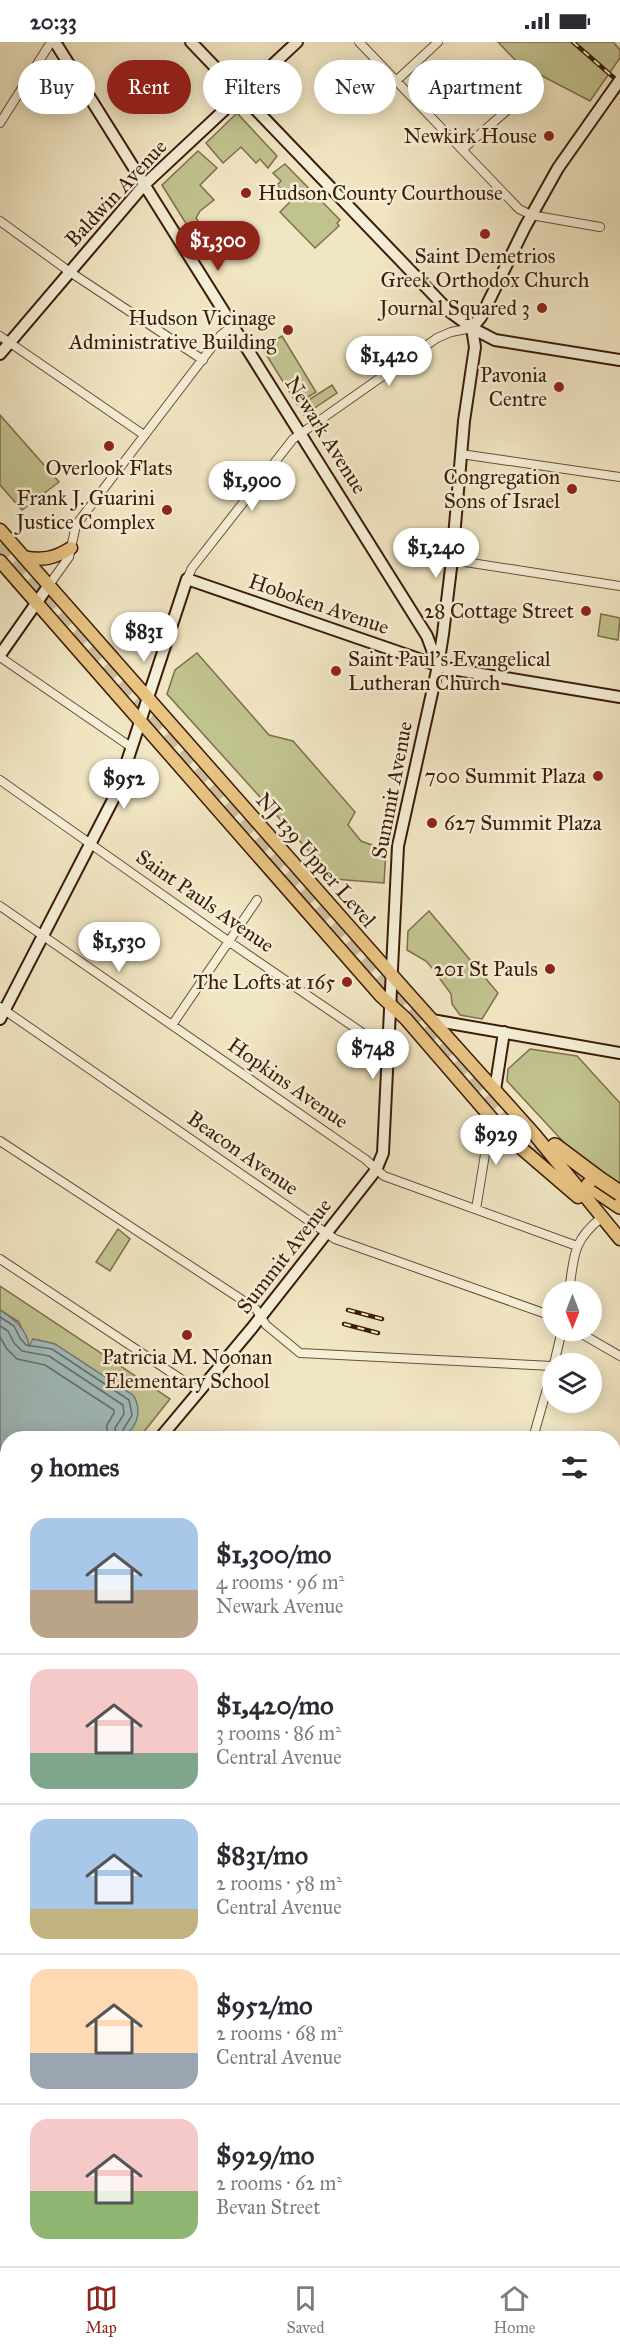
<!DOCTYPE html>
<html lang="en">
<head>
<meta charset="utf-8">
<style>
  :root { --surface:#fff; --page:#f2f2f3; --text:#2b2b33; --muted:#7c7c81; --line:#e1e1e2; --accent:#8f2418 }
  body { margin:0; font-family:"IM FELL Great Primer",serif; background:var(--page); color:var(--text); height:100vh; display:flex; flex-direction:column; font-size:22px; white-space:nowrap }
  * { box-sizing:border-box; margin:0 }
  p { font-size:20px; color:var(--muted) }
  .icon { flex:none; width:33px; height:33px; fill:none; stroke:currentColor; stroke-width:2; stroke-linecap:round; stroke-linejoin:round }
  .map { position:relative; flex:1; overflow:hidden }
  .side { position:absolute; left:0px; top:1389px; width:621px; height:836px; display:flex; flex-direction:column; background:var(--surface); border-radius:24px 24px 0 0; box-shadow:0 3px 15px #0003 }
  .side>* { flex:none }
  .banner { position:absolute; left:18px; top:18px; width:585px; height:54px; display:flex; gap:12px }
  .needle { width:39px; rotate:180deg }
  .fabs { position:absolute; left:542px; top:1239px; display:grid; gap:12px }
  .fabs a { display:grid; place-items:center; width:60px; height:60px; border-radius:50%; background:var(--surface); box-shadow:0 3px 15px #0003; font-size:30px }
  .price { position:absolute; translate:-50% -51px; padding:0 14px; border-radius:21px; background:#fff; color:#222; font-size:20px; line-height:39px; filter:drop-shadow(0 2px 3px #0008) }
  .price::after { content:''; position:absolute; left:50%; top:36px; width:18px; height:14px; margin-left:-9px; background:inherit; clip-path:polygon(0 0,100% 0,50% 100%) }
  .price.on { background:var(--accent); color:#fff }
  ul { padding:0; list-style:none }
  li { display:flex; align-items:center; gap:18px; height:150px; padding:0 30px }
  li+li { border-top:2px solid var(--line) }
  li span { display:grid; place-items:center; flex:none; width:168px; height:120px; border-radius:18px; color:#555 }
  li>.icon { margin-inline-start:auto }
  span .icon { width:72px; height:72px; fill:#fffc; stroke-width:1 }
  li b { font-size:26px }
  h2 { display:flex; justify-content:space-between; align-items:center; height:72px; padding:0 30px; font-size:26px }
  .tag { padding:0 21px; border-radius:27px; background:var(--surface); box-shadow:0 3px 15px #0003; font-size:21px; line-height:54px }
  .tag.on { background:var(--accent); color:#fff }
  .status { display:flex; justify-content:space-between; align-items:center; height:42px; padding:0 30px; background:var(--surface); direction:ltr }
  .status svg { height:16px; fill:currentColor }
  .dock { display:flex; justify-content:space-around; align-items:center; height:84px; border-top:2px solid var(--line); background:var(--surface); font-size:16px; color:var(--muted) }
  .dock a { display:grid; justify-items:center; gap:3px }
  .dock .on { color:var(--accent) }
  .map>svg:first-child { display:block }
</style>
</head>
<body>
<div class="status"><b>20:33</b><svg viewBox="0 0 49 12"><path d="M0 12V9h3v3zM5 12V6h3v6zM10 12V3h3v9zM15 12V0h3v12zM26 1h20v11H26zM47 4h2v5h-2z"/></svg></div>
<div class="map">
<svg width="620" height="2224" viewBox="0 0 620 2224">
  <rect width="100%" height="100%" fill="#f1e6c3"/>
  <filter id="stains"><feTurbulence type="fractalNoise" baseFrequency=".00333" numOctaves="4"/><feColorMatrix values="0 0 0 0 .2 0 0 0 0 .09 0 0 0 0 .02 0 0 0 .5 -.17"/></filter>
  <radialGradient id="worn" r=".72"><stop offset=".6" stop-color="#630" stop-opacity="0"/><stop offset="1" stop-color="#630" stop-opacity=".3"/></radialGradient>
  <path fill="#c1c38f" stroke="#7e6f4b" stroke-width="1.5" d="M498,0H613L620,8V16L590,59L519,22Z
    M237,71L277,114L268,126L260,117L256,121L241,105L223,121L206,101Z
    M198,109L217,126L200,143L214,158L200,169L196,176L198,179L190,188L162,143Z
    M285,122L340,178L337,181L339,184L315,206L280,170L292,158L277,143L281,139L273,131Z
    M282,294L316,350L297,362L262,306Z
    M332,343L337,351L304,373L299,364Z
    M0,373L59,440L22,468L0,443Z
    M601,572L620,576L618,598L598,594Z
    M197,611L269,693L293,699L355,770L348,783L361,799L386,808L384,841L334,837L167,652L175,628Z
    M429,869L498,951L482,977L460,973L452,962L451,952L433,927L426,919L407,908L408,889Z
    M530,1007L577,1014L620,1061V1161L507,1039L508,1027Z
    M118,1187L130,1197L110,1229L96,1220Z
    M0,1244L170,1357L139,1396L128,1390L129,1389L55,1302L33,1297L31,1303H28L19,1280L0,1268Z
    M7,1506V1587L0,1600V1511Z
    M273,2217H382L395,2224H269Z"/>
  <path fill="#a0bdbf" stroke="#777c75" stroke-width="1.5" d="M0,1268C14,1277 27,1287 29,1304L33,1297L55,1302L133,1353C141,1365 139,1382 128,1390L136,1396H8L7,1400L0,1409Z
    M0,1421L8,1430L7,1506L0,1511Z"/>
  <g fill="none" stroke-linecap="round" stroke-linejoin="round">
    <path stroke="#6d6c63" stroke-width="1.5" d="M0,1275L14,1284L20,1296L26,1303L52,1307L129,1358L132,1373L123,1388L126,1396
      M0,1284L8,1289L14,1301L22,1309L49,1314L123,1363L124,1372L115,1386L116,1396
      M0,1295L7,1307L17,1317L45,1323L114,1368V1371L107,1383V1396"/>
    <path stroke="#ccbd9d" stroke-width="15" stroke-dasharray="15 8" stroke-linecap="butt" d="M0,502L504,1074L543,1110L589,1143"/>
    <defs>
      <path id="street" d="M359,0L519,167L531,173L600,185
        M396,39L438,0
        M0,81L51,0
        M463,107L536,43
        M0,179L70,230L203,318
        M0,294L144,393
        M461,412L620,435
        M452,518L620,544
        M187,537L192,526L293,397L437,296L451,290L472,286
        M49,543L69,515L76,483L221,293L234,283
        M0,615L131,705
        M0,738L228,899L389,1009
        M0,864L365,1117L384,1134L577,1204
        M0,965L335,1197L552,1274
        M172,983L257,858
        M0,1099L256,1267L266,1283L300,1311L552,1324
        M476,1167L491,1076
        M0,1217L199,1349
        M569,1250C574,1215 572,1199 601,1176
        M575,1288L620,1314
        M554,1322L562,1288
        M533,1396L552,1329
        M614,1599L620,1603
        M0,1617H8
        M614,1717L620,1720
        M0,1743L8,1747
        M0,1755L8,1759
        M614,1835L620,1839
        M0,1879L8,1882
        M0,1928L8,1941
        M614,1953L620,1956
        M614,1990L620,1978
        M614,2077L620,2080
        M0,2169L8,2173
        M614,2204L620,2207
        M185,2217L199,2224
        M66,2224L67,2217
        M492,2224L496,2217"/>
      <path id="secondary" d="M55,0L427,594L437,621
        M191,0L449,269L472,286L495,298L620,318
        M0,312L144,143L297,0
        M0,613L49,543
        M0,977L117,750L187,537L445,626L620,655
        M432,978L620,1011
        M495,1048L504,990
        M160,1396L252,1286L376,1128L383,1111L398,804L438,624L443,592L452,518L464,379L475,305L472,286L481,275L525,185L558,126L608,55
        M0,1640L8,1626
        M0,1996L8,2000
        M414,2217L427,2224"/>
      <path id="primary" d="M0,488L406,949L535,1093L620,1197
        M24,515C43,519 55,516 71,506
        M0,519L381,954L406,977L507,1094L578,1155
        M614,1539L620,1528
        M244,2224L247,2217"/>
      <path id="highway" d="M555,1104L599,1137
        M589,1143L620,1164"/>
    </defs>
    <use href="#street" stroke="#684e36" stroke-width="10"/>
    <use href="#secondary" stroke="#3a1b07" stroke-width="14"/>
    <use href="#primary" stroke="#3a1b07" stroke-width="15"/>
    <use href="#highway" stroke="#3a1b07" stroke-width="18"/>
    <use href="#street" stroke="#f6efd8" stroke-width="8"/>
    <use href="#secondary" stroke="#f6efd8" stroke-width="10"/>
    <use href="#primary" stroke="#e8c382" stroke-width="12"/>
    <use href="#highway" stroke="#e8c382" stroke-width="15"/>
    <defs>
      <path id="rail" d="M573,0L620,41
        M348,1268L382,1277
        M344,1282L378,1291"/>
    </defs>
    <use href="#rail" stroke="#3a1b07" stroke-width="4.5"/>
    <use href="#rail" stroke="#f6efd8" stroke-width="2" stroke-dasharray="7" stroke-linecap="butt"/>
    <defs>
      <path id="secondary-bridge" d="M608,55L620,38"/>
      <path id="highway-bridge" d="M599,1137L620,1151"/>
    </defs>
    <use href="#secondary-bridge" stroke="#3a1b07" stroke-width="14" stroke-linecap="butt"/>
    <use href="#highway-bridge" stroke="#3a1b07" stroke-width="18" stroke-linecap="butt"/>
    <use href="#secondary-bridge" stroke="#f6efd8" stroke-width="10"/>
    <use href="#highway-bridge" stroke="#e8c382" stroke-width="15"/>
  </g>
  <g fill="#8f2418" stroke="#f6efd8" stroke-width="2">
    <circle cx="549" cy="94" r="6"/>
    <circle cx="246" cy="151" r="6"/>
    <circle cx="485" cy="192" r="6"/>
    <circle cx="542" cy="266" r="6"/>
    <circle cx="288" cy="288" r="6"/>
    <circle cx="559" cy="345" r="6"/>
    <circle cx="109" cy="404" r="6"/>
    <circle cx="572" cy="447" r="6"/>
    <circle cx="167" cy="468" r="6"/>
    <circle cx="586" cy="569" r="6"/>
    <circle cx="336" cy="629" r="6"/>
    <circle cx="598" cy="734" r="6"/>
    <circle cx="432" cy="781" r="6"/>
    <circle cx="550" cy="927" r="6"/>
    <circle cx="347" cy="940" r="6"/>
    <circle cx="187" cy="1293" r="6"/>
  </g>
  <g text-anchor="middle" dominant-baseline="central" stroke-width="5" stroke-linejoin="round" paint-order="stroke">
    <g font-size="21" fill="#3a1b07" stroke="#f6efd8" text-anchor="end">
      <text x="537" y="94">Newkirk House</text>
      <text x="258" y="151" text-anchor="start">Hudson County Courthouse</text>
      <text x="485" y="214" text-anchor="middle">Saint Demetrios<tspan x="485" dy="24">Greek Orthodox Church</tspan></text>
      <text x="530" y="266">Journal Squared 3</text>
      <text x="276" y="276">Hudson Vicinage<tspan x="276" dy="24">Administrative Building</tspan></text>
      <text x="547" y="333">Pavonia<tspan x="547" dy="24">Centre</tspan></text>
      <text x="109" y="426" text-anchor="middle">Overlook Flats</text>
      <text x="560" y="435">Congregation<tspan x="560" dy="24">Sons of Israel</tspan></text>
      <text x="155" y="456">Frank J. Guarini<tspan x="155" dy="24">Justice Complex</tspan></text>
      <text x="574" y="569">28 Cottage Street</text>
      <text x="348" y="617" text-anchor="start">Saint Paul's Evangelical<tspan x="348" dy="24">Lutheran Church</tspan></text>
      <text x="586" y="734">700 Summit Plaza</text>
      <text x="444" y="781" text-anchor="start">627 Summit Plaza</text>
      <text x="538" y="927">201 St Pauls</text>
      <text x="335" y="940">The Lofts at 165</text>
      <text x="187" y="1315" text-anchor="middle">Patricia M. Noonan<tspan x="187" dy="24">Elementary School</tspan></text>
    </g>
    <g font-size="21" fill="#3a1b07" stroke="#f6efd8">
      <text transform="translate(116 151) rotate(-47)">Baldwin Avenue</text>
      <text transform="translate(326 393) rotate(58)">Newark Avenue</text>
      <text transform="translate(319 562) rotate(19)">Hoboken Avenue</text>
      <text transform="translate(392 748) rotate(-79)">Summit Avenue</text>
      <text transform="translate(316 818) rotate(49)">NJ 139 Upper Level</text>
      <text transform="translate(205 859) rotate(35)">Saint Pauls Avenue</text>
      <text transform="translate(288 1041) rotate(35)">Hopkins Avenue</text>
      <text transform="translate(243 1111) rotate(35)">Beacon Avenue</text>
      <text transform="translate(284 1214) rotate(-52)">Summit Avenue</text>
    </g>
  </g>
  <rect width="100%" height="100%" filter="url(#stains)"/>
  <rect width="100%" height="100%" fill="url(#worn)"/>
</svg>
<div class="fabs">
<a><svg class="needle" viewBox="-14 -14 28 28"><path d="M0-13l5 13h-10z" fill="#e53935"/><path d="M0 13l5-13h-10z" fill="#7c7c81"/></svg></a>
<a><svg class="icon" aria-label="layers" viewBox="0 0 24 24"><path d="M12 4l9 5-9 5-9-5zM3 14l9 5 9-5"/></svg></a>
</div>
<b class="price on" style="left:218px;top:230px">$1,300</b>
<b class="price" style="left:389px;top:345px">$1,420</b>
<b class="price" style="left:252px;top:470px">$1,900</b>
<b class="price" style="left:436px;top:537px">$1,240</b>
<b class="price" style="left:144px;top:621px">$831</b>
<b class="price" style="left:124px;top:768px">$952</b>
<b class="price" style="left:119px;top:931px">$1,530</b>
<b class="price" style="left:373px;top:1038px">$748</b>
<b class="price" style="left:496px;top:1124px">$929</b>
<div class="banner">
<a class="tag">Buy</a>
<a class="tag on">Rent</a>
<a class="tag">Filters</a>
<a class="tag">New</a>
<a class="tag">Apartment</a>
</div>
<section class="side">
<h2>9 homes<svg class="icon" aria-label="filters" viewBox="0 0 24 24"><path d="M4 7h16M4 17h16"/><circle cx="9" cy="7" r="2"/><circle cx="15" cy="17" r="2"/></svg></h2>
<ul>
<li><span style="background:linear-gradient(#a9c7e8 60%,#b9a48a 0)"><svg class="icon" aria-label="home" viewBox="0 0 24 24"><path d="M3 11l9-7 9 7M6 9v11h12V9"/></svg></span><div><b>$1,300/mo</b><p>4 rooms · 96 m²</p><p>Newark Avenue</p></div></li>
<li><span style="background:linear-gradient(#f6c9c9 70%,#7fa58c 0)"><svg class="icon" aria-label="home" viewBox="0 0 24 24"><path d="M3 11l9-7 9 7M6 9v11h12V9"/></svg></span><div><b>$1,420/mo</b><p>3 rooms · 86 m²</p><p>Central Avenue</p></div></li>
<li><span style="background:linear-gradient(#a9c7e8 75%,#c2b280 0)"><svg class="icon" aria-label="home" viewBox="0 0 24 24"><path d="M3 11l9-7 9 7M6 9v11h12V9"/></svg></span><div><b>$831/mo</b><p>2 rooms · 58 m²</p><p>Central Avenue</p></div></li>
<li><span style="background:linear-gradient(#ffd9b3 70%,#9aa5b1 0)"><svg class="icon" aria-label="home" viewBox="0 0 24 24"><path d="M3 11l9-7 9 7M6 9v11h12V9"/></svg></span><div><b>$952/mo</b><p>2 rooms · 68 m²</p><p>Central Avenue</p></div></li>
<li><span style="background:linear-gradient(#f6c9c9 60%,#8fb573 0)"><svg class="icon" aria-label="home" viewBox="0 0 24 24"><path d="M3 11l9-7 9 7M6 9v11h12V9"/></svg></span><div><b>$929/mo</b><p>2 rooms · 62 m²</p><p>Bevan Street</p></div></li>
</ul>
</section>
</div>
<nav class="dock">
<a class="on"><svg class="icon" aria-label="map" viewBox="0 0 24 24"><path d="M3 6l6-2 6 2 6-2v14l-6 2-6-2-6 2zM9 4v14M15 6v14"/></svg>Map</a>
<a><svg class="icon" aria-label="saved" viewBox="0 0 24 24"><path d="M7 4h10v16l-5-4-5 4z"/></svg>Saved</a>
<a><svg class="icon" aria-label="home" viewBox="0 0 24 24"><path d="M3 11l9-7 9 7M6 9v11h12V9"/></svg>Home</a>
</nav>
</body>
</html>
